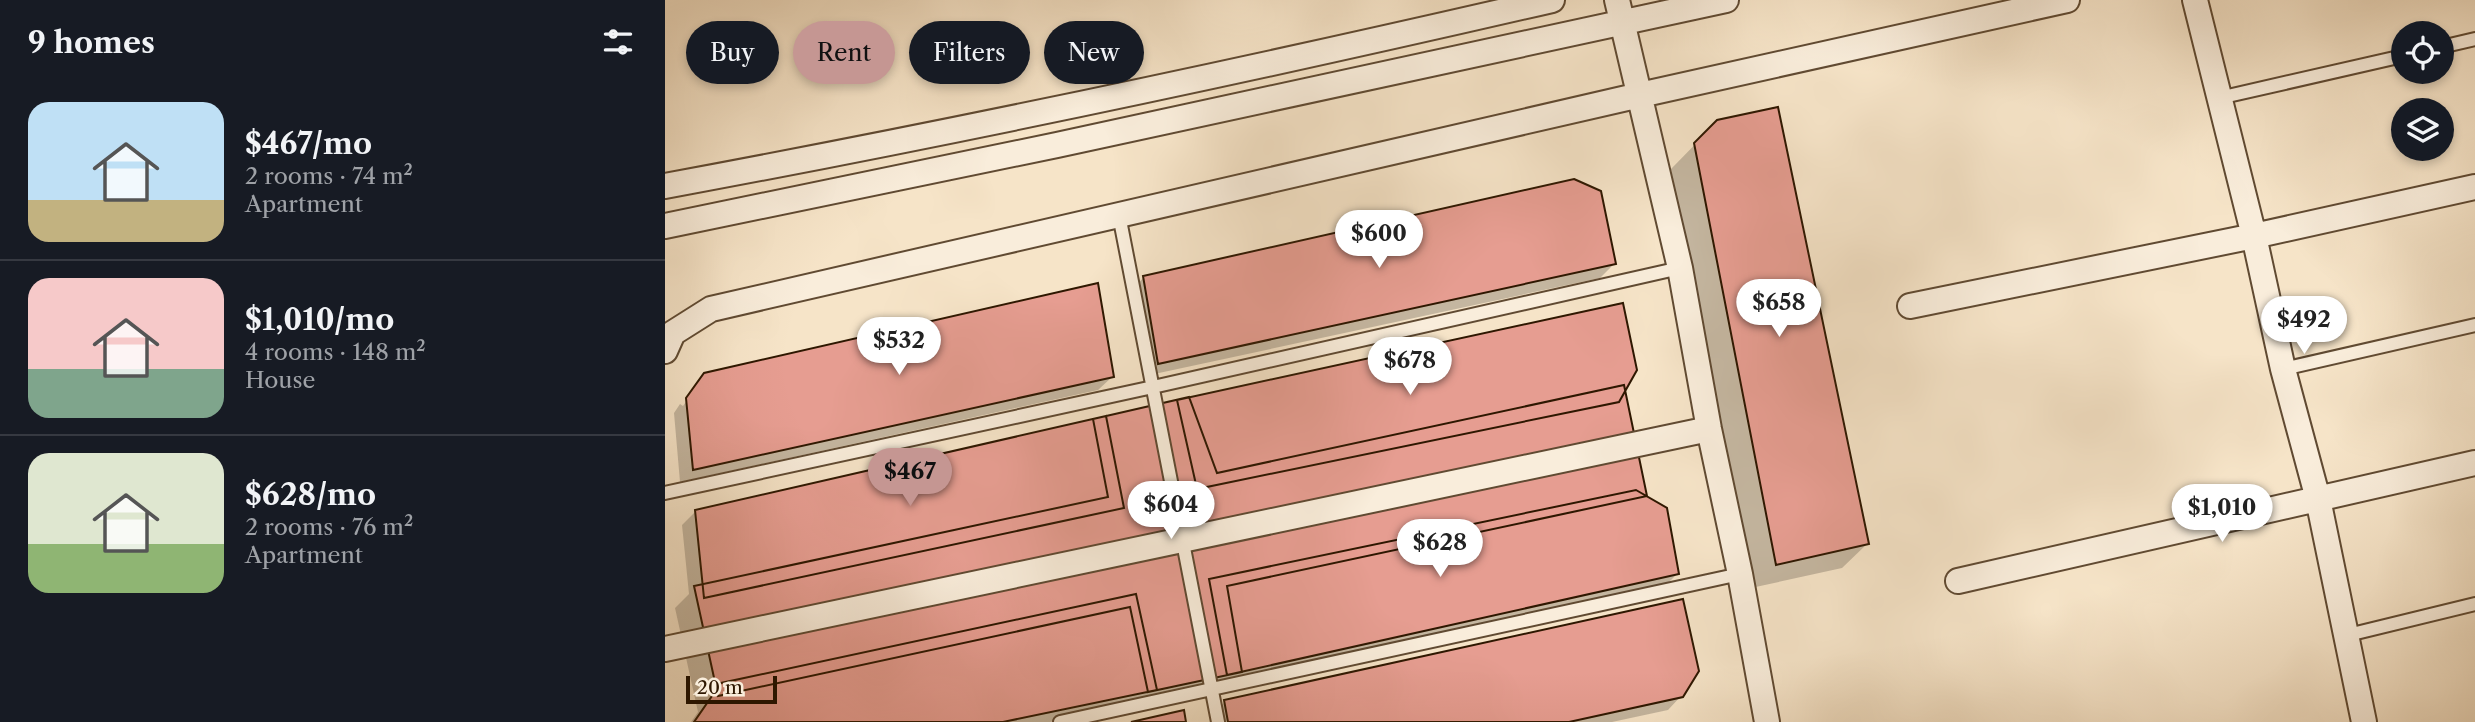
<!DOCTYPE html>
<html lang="en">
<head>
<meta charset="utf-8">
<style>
  :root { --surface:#171b24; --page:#242831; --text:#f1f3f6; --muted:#9ea1a6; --line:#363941; --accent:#c59692 }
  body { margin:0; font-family:"Libre Caslon Text",serif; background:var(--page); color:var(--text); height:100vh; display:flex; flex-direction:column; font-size:26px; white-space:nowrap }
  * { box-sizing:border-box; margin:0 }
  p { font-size:23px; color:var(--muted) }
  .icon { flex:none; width:38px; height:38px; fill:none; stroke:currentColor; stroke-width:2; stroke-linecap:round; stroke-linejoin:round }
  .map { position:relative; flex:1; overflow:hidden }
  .sheet { display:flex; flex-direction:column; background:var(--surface); width:665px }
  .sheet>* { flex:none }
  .banner { position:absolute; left:21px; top:21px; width:665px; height:63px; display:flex; gap:14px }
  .fabs { position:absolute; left:1726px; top:21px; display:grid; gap:14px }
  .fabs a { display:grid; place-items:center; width:63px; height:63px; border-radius:50%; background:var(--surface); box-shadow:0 4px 10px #0003; font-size:35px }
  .scale { position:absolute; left:21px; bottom:18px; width:91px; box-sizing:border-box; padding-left:7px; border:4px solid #2e1700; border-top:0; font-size:19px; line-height:24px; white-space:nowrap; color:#2e1700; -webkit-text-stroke:5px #f9eddb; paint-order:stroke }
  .price { position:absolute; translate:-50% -60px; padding:0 16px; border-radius:24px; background:#fff; color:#222; font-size:23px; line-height:46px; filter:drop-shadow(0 2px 4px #0008) }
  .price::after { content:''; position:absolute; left:50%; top:42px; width:21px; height:16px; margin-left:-10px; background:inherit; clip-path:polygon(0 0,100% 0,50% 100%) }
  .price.active { background:var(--accent); color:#111 }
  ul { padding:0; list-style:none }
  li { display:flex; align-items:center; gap:21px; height:175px; padding:0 28px }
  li+li { border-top:2px solid var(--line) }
  li span { display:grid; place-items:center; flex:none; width:196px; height:140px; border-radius:21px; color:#555 }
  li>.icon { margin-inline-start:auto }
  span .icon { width:84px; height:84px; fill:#fffc; stroke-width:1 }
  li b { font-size:30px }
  h2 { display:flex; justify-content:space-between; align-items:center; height:84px; padding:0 28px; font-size:30px }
  .pill { padding:0 24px; border-radius:32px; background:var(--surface); box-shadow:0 4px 10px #0003; font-size:24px; line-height:63px }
  .pill.active { background:var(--accent); color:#111 }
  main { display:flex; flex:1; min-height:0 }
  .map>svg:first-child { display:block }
</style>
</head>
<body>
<main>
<section class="sheet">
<h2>9 homes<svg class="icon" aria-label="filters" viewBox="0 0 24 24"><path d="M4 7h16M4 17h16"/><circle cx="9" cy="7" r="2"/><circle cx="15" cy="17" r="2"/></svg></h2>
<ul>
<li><span style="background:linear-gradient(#bfe0f5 70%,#c2b280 0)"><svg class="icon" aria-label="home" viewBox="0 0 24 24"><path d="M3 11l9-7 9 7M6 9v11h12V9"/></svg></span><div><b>$467/mo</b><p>2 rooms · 74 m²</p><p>Apartment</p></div></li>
<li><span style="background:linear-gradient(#f6c9c9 65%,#7fa58c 0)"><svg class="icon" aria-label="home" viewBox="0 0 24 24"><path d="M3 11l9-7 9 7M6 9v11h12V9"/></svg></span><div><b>$1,010/mo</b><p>4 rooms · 148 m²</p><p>House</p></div></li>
<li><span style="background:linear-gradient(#dfe7d0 65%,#8fb573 0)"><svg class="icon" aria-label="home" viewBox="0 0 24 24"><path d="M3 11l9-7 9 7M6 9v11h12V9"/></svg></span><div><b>$628/mo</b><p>2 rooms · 76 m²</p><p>Apartment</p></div></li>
</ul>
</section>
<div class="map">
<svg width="1810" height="722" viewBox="0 0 1810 722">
  <rect width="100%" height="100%" fill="#f6e4c8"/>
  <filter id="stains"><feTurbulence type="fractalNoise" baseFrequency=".00286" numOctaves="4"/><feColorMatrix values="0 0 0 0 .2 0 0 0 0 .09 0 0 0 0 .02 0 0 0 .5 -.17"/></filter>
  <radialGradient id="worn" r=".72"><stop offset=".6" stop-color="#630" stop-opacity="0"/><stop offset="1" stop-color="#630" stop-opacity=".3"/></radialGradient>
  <path fill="#0003" d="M1052,122L1202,544L1177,568L1086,588L1006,169Z
    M949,264L935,278L480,376L466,291L479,277Z
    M40,375L447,377L433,390L15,482L9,413L15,404L18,406L33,385H30Z
    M958,391L980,495L1012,574L999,587L385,722H26L33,712L10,608L24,594L17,525L31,511Z
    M1017,695L1003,710L947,722H547L546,715L560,702Z"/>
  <path fill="#e69d91" stroke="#2e1700" stroke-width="2" d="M1113,107L1204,544L1111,565L1029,143L1052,120Z
    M909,179L936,191L951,264L493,364L478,276Z
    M433,283L449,377L28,470L21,398L39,373Z
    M958,303L972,370L954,402L532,489L512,400Z
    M959,385L982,496L562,586L577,672L483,692L465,607L53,696L29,586L443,497L428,419L524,397L552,473Z
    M441,416L459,508L39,598L30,510Z
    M971,490L1002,508L1014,574L562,675L544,579Z
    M471,594L492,690L338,722H29L56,683Z
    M1018,599L1034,671L1018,697L904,722H563L559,700Z
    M519,710L521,722H466Z"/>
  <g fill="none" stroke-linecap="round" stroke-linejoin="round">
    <defs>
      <path id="service" d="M1776,47L1810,39
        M1554,98L1738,56
        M454,215L553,722
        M1618,369L1810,325
        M0,493L488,387L1015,268
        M1683,635L1810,604
        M395,722L1075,574"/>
      <path id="minor" d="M952,0L1015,268L1044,429L1075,574L1102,722
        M1530,0L1589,236L1618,369L1653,499L1699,722
        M0,186C297,131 593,68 887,0
        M0,226L392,145L1061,0
        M1245,306L1589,236L1810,187
        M0,351L8,333L46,309L975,95L1402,0
        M1293,581L1810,463
        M0,649L1044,429"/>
    </defs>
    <use href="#service" stroke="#604a32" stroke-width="16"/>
    <use href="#minor" stroke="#604a32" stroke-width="28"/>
    <use href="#service" stroke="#f9eddb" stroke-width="12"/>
    <use href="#minor" stroke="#f9eddb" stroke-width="24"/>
  </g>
  <rect width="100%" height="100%" filter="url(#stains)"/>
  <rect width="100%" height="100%" fill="url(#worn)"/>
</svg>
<div class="fabs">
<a><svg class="icon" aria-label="locate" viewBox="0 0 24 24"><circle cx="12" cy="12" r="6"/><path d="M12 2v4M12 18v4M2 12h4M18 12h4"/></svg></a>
<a><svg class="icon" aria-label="layers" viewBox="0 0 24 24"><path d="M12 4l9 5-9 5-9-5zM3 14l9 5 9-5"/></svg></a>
</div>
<div class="scale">20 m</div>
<b class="price" style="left:714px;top:270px">$600</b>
<b class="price" style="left:1114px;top:339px">$658</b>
<b class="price" style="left:1639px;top:356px">$492</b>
<b class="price" style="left:234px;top:377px">$532</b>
<b class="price" style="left:745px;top:397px">$678</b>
<b class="price active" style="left:245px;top:508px">$467</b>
<b class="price" style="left:506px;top:541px">$604</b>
<b class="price" style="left:1557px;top:544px">$1,010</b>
<b class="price" style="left:775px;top:579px">$628</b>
<div class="banner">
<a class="pill">Buy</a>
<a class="pill active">Rent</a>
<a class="pill">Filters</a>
<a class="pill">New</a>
</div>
</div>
</main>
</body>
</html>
